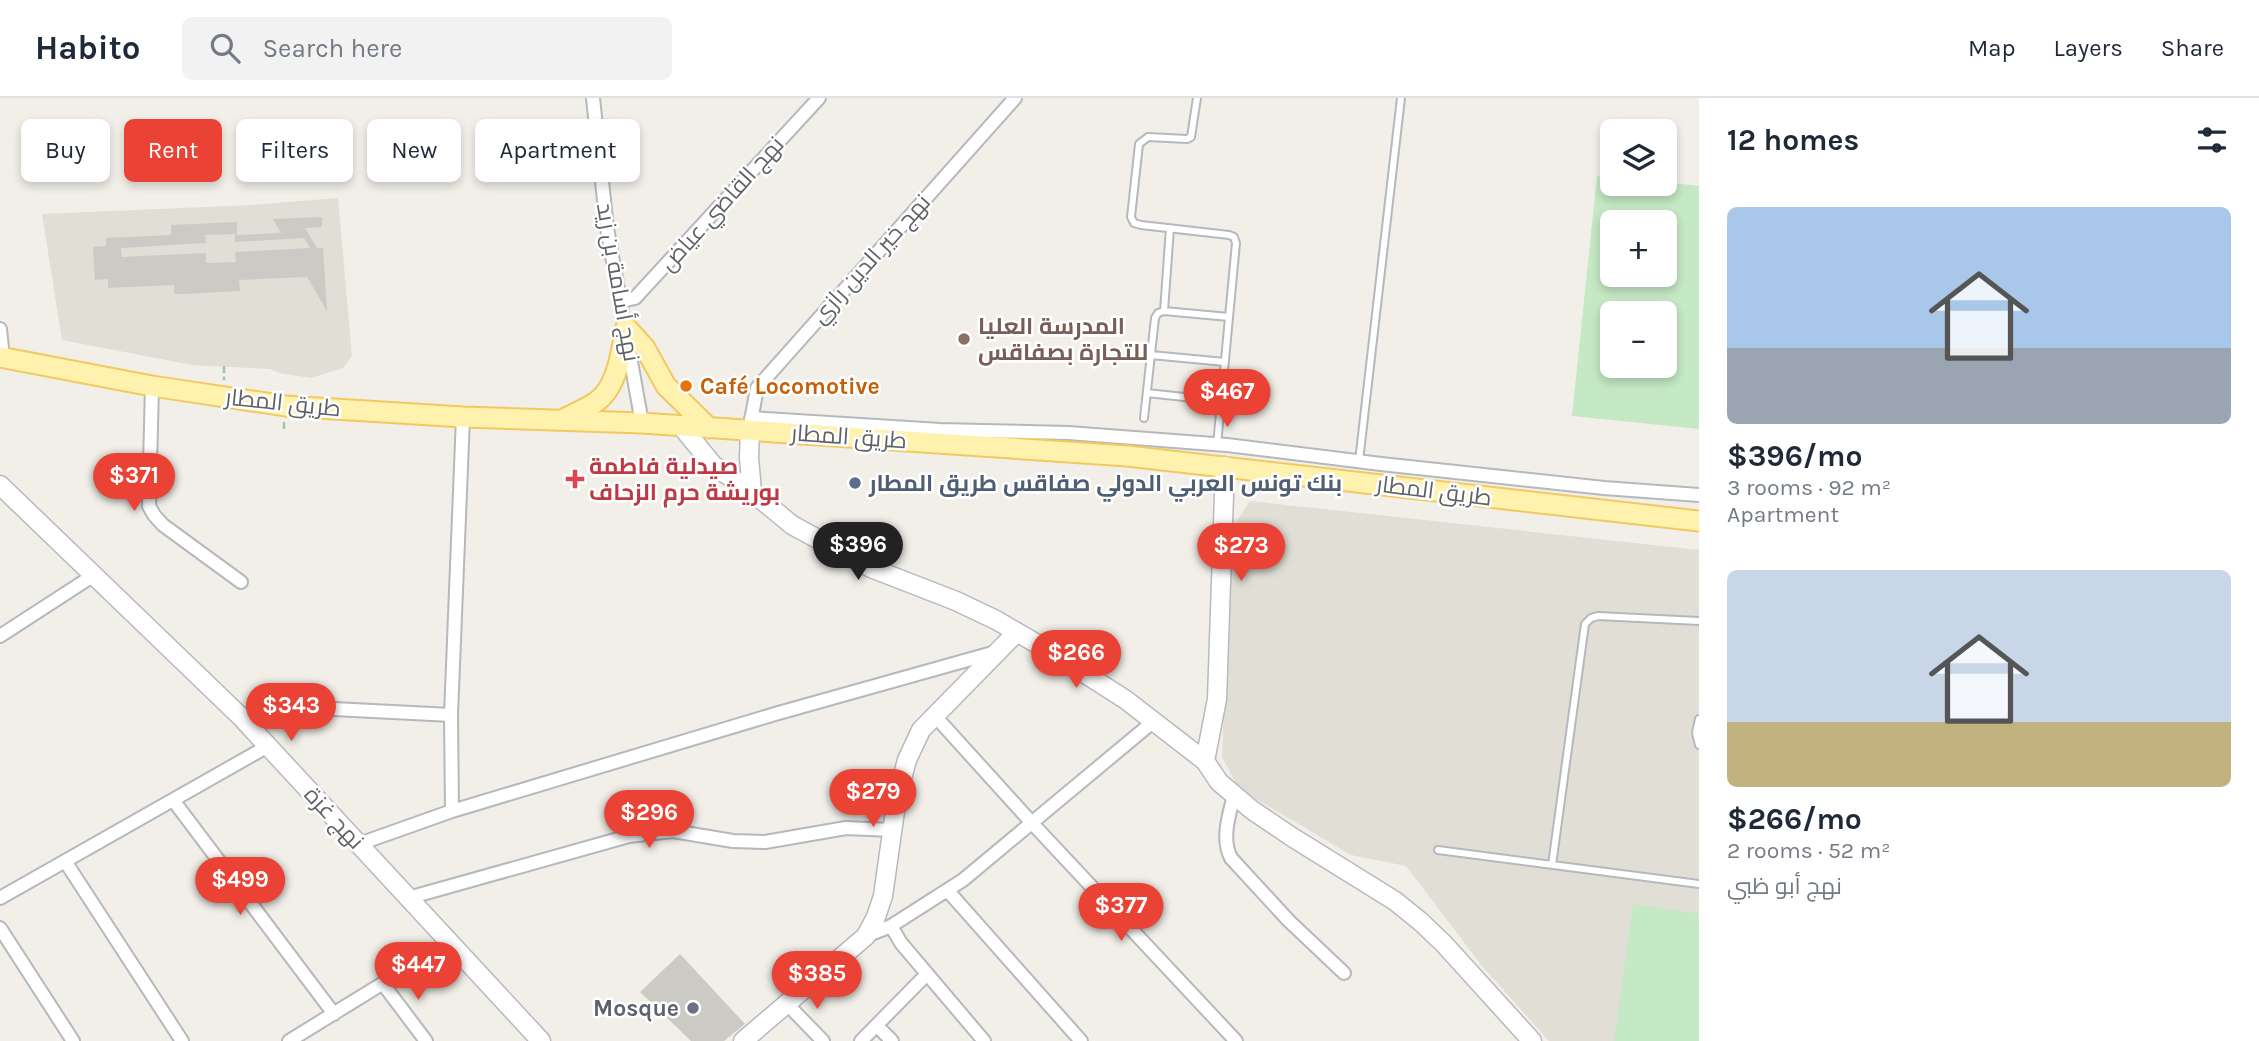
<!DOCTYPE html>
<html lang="en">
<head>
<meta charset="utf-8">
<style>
  :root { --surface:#fff; --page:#f2f2f3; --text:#1f2937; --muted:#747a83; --line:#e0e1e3; --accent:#ea4335 }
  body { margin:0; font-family:Karla,Cairo,sans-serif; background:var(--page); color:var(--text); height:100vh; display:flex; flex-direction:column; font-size:26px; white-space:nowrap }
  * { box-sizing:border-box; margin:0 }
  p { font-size:23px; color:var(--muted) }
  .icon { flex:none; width:38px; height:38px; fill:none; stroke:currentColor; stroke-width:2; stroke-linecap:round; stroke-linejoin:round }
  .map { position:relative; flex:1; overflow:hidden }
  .details { display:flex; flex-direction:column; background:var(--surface); width:560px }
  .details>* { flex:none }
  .guide { position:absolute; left:21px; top:21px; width:665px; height:63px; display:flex; gap:14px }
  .buttons { position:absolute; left:1600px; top:21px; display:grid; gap:14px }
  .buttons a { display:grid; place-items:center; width:77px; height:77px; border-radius:10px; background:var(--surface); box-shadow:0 4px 10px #0003; font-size:35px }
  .price { position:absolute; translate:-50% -60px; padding:0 16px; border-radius:24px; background:var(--accent); color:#fff; font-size:23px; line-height:46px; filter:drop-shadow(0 2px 4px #0008) }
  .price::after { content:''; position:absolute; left:50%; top:42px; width:21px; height:16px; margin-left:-10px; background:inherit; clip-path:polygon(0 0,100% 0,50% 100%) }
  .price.current { background:#222; color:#fff }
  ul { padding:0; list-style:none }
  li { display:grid; align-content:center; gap:14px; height:371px; padding:0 28px }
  li span { display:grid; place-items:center; height:217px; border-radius:10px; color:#555 }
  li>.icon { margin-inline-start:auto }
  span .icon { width:126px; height:126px; fill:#fffc; stroke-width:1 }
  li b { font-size:30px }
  h2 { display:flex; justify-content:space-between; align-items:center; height:84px; padding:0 28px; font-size:30px }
  .chip { padding:0 24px; border-radius:10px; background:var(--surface); box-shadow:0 4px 10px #0003; font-size:24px; line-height:63px }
  .chip.current { background:var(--accent); color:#fff }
  header { display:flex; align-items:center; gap:42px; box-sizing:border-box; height:98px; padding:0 35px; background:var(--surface); border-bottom:2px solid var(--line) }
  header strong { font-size:33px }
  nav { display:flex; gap:38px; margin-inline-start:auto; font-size:24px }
  .search { width:490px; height:63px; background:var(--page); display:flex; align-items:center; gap:18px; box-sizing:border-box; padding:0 24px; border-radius:10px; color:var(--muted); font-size:26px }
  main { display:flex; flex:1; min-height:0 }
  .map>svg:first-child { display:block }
</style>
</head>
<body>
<header>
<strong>Habito</strong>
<div class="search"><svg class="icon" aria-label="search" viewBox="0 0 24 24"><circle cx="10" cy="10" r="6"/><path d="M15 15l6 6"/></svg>Search here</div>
<nav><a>Map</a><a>Layers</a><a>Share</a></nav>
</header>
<main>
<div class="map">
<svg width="1699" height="943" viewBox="0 0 1699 943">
  <rect width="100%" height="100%" fill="#f1efe8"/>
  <path fill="#e1ded6" d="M338,100L352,258L343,270L311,280L279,275L270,271L192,267L62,242L42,116L252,107Z
    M1250,403L1699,452V943H1549L1482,868L1406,768L1351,757L1239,691L1222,659L1231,432Z"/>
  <path fill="#c5e8c5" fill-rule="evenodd" d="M1597,78L1612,80V86L1664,84L1699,88V331L1572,318ZM1612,124H1664V177H1612ZM1612,215H1664V268H1612Z
    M1633,806L1699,816V943H1614Z"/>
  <path fill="#cccac5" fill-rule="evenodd" d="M322,119V129L305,130L317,150H323L327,213L307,179L239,182L240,193L186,196H174V187L108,190V181L95,182L93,149L106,148V140L171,137V127L237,124V137L281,135L273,121ZM235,136V144L304,140L310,150L235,154L236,164L206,165V155L122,159L121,150L206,145L205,137Z
    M680,856L745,926L724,943H691L640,894Z"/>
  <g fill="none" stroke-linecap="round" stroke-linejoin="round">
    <defs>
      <path id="lane" d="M1197,0L1191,39L1187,41L1148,39L1139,46L1131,119L1134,125L1141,127L1229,137L1234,139L1236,145L1217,347
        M1164,213L1170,130
        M1151,257L1225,264
        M1147,295L1221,303
        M1144,320L1155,220L1158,215L1164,213L1229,219
        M1359,363L1401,0
        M1699,621L1696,635L1699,647
        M1438,752L1699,786
        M1552,767L1585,526L1591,520L1598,518L1699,523"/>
      <path id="street" d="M593,0L607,130L642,325
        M621,203L635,200L819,0
        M0,231L3,260
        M152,288L149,408L154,417L163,427L241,484
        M751,320L940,332L1068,335L1227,347L1381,366L1604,390L1699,397
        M750,328L757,290L1015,0
        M0,538L94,477
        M935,618L1031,724L1236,943
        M241,619L275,608L451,617
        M1234,697C1229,717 1221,741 1231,760L1289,823L1344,875
        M173,702L334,916
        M452,713L451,617L463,319
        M359,746L452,713L775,616L996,554
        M65,763L182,943
        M948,793L1081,943
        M0,800L268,648
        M408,800L629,738L673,733L733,743L765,744L846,730L892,732
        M891,828L901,845L984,943
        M0,830L73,943
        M866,838L891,828L963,782L1154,623
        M383,886L426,943
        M787,906L823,943
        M877,928L892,943
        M289,943L450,844
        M861,943L927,876"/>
      <path id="secondary" d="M682,329L713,367L752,394L792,427L871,470L956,503L996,522L1056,557L1126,602L1205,663L1219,684L1252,712L1292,739L1395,803L1421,824L1444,846L1532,943
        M750,333L749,359L752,394
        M0,387L241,619L541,943
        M1205,663L1217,601L1225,368
        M743,943L866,838L876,819L883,798L897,699L907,662L921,632L1017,534"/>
      <path id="primary" d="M626,229L645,250L666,288L709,330
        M0,259L152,288L286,308L463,319L642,325L1127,358L1699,423
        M562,322C573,316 586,311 596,304C618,289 621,253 626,229"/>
    </defs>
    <use href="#lane" stroke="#b5b8bc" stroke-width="10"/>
    <use href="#street" stroke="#b5b8bc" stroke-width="16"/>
    <use href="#secondary" stroke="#b6babf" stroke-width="21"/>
    <use href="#primary" stroke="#f2c960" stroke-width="23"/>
    <path stroke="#9cc7a9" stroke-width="2.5" stroke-dasharray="7 3.5" stroke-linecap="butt" d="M224,268V282
      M284,331V324"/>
    <use href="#lane" stroke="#fff" stroke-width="6"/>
    <use href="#street" stroke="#fff" stroke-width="12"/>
    <use href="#secondary" stroke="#fff" stroke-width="18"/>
    <use href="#primary" stroke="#fff2af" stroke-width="19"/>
  </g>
  <circle fill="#8d6e63" stroke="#fff" stroke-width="2.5" cx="964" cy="241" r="7"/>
  <circle fill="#e8710a" stroke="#fff" stroke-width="2.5" cx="686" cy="288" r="7"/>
  <path fill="#e0444e" stroke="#fff" stroke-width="2.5" d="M571.5 370.5h7v7h7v7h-7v7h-7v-7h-7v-7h7z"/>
  <circle fill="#5c6f8a" stroke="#fff" stroke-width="2.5" cx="855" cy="385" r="7"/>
  <circle fill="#6b7280" stroke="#fff" stroke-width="2.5" cx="693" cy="910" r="7"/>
  <g text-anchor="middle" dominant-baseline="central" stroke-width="5" stroke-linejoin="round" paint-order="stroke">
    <g font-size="23" fill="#5f6368" stroke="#fff">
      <text transform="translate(722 106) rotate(-48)">نهج القاضي عياض</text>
      <text transform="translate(871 161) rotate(-48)">نهج خير الدين رازي</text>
      <text transform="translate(618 184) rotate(80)">نهج أسامة بن زيد</text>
      <text transform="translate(283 305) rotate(6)">طريق المطار</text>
      <text transform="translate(849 339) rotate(4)">طريق المطار</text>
      <text transform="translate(1434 393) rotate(7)">طريق المطار</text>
      <text transform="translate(334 720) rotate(47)">نهج غزة</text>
    </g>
    <g font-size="23" font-weight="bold" fill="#785e54" stroke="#fff" text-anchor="start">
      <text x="978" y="228">المدرسة العليا<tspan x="978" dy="26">للتجارة بصفاقس</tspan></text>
    </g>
    <g font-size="23" font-weight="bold" fill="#c56008" stroke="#fff" text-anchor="start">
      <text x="700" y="288">Café Locomotive</text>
    </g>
    <g font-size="23" font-weight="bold" fill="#be3a42" stroke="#fff" text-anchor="start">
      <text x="589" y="368">صيدلية فاطمة<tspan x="589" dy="26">بوريشة حرم الزحاف</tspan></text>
    </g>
    <g font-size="23" font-weight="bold" fill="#4e5e75" stroke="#fff" text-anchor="start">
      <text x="869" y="385">بنك تونس العربي الدولي صفاقس طريق المطار</text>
    </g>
    <g font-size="23" font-weight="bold" fill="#5b616d" stroke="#fff" text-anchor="end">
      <text x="679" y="910">Mosque</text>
    </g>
  </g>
</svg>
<div class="buttons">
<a><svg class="icon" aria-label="layers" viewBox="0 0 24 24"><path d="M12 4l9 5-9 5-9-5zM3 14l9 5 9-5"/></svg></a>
<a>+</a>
<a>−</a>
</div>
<b class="price" style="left:1227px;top:331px">$467</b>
<b class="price" style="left:134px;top:415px">$371</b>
<b class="price current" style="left:858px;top:484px">$396</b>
<b class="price" style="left:1241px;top:485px">$273</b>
<b class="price" style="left:1076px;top:592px">$266</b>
<b class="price" style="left:291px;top:645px">$343</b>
<b class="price" style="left:873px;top:731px">$279</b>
<b class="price" style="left:649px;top:752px">$296</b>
<b class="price" style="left:240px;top:819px">$499</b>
<b class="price" style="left:1121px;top:845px">$377</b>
<b class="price" style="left:418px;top:904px">$447</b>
<b class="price" style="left:817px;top:913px">$385</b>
<div class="guide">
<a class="chip">Buy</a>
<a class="chip current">Rent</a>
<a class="chip">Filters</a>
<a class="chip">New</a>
<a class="chip">Apartment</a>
</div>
</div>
<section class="details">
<h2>12 homes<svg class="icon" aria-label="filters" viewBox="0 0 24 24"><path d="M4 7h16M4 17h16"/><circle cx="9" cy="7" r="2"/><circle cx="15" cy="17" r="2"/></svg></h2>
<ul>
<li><span style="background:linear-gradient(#a9c7e8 65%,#9aa5b1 0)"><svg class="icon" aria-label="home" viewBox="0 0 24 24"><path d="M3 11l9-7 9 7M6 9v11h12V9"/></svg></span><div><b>$396/mo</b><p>3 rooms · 92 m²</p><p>Apartment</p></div></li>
<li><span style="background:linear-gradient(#c9d6e8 70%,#c2b280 0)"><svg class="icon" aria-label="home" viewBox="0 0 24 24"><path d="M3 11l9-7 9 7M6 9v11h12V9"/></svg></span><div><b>$266/mo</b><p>2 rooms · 52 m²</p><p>نهج أبو ظبي</p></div></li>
</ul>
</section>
</main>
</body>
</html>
